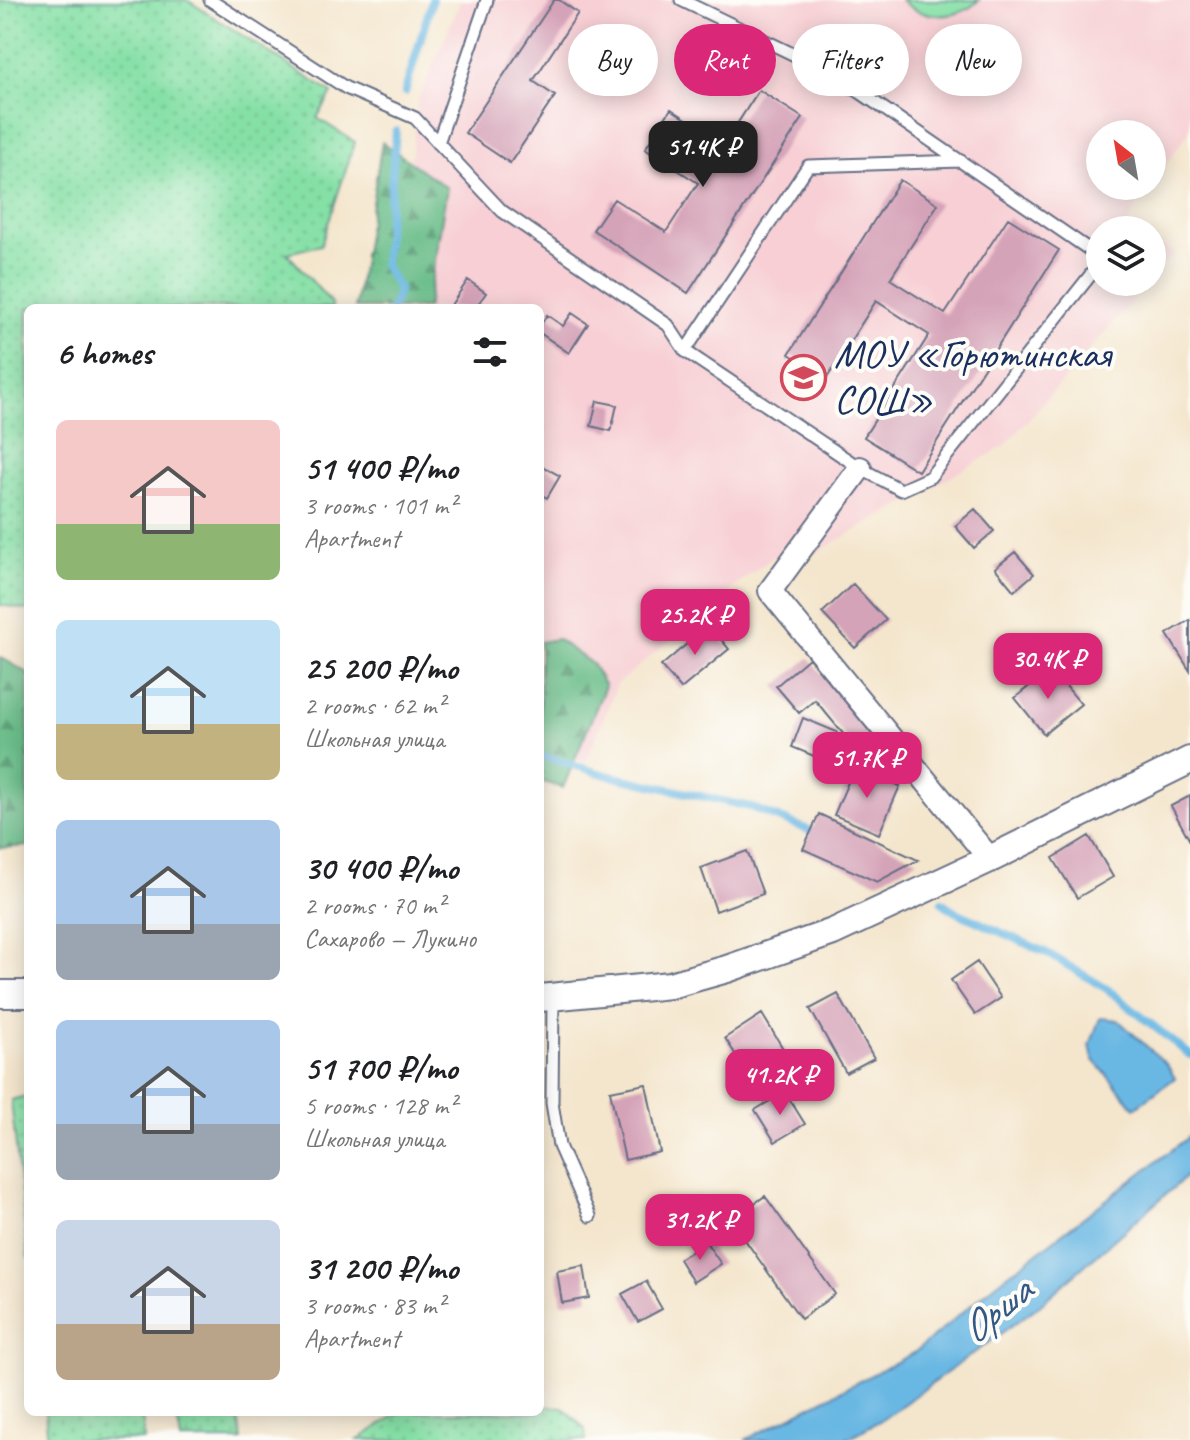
<!DOCTYPE html>
<html lang="en">
<head>
<meta charset="utf-8">
<style>
  :root { --surface:#fff; --page:#f2f2f2; --text:#202124; --muted:#757577; --accent:#db2777 }
  body { margin:0; font-family:Caveat,sans-serif; background:var(--page); color:var(--text); height:100vh; display:flex; flex-direction:column; font-size:30px; white-space:nowrap }
  * { box-sizing:border-box; margin:0 }
  p { font-size:26px; color:var(--muted) }
  .icon { flex:none; width:44px; height:44px; fill:none; stroke:currentColor; stroke-width:2; stroke-linecap:round; stroke-linejoin:round }
  .map { position:relative; flex:1; overflow:hidden }
  .sheet { position:absolute; left:24px; top:304px; width:520px; height:1112px; display:flex; flex-direction:column; background:var(--surface); border-radius:12px; box-shadow:0 4px 20px #0003 }
  .sheet>* { flex:none }
  .top-card { position:absolute; left:568px; top:24px; width:502px; height:72px; display:flex; gap:16px }
  .needle { width:52px; rotate:329deg }
  .controls { position:absolute; left:1086px; top:120px; display:grid; gap:16px }
  .controls a { display:grid; place-items:center; width:80px; height:80px; border-radius:50%; background:var(--surface); box-shadow:0 4px 20px #0003; font-size:40px }
  .price { position:absolute; translate:-50% -68px; padding:0 18px; border-radius:16px; background:var(--accent); color:#fff; font-size:26px; line-height:52px; filter:drop-shadow(0 2px 4px #0008) }
  .price::after { content:''; position:absolute; left:50%; top:48px; width:24px; height:18px; margin-left:-12px; background:inherit; clip-path:polygon(0 0,100% 0,50% 100%) }
  .price.current { background:#222; color:#fff }
  ul { padding:0; list-style:none }
  li { display:flex; align-items:center; gap:24px; height:200px; padding:0 32px }
  li span { display:grid; place-items:center; flex:none; width:224px; height:160px; border-radius:12px; color:#555 }
  li>.icon { margin-inline-start:auto }
  span .icon { width:96px; height:96px; fill:#fffc; stroke-width:1 }
  li b { font-size:34px }
  h2 { display:flex; justify-content:space-between; align-items:center; height:96px; padding:0 32px; font-size:34px }
  .pill { padding:0 28px; border-radius:36px; background:var(--surface); box-shadow:0 4px 20px #0003; font-size:28px; line-height:72px }
  .pill.current { background:var(--accent); color:#fff }
  .map>svg:first-child { display:block }
</style>
</head>
<body>
<div class="map">
<svg width="1190" height="1440" viewBox="0 0 1190 1440">
  <defs>
    <pattern id="grass-dots" width="8" height="8" patternUnits="userSpaceOnUse" patternTransform="scale(2)"><rect width="8" height="8" fill="#85e0a6"/><path d="M2 2h.1M6 6h.1" fill="none" stroke="#72c091" stroke-width="1.8" stroke-linecap="round"/></pattern>
    <pattern id="forest-firs" width="22" height="20" patternUnits="userSpaceOnUse" patternTransform="scale(2)"><rect width="22" height="20" fill="#6cbe8b"/><path d="M5 1l3.5 6h-7zM16 11l3.5 6h-7z" fill="#589b75"/></pattern>
  </defs>
  <rect width="100%" height="100%" fill="#fdfcf7"/>
  <filter id="ink" filterUnits="userSpaceOnUse"><feTurbulence type="fractalNoise" baseFrequency=".0125" numOctaves="2"/><feDisplacementMap in="SourceGraphic" scale="16" xChannelSelector="R" yChannelSelector="G"/><feConvolveMatrix kernelMatrix="1 2 1 2 8 2 1 2 1" color-interpolation-filters="sRGB"/></filter>
  <filter id="wash" filterUnits="userSpaceOnUse"><feTurbulence type="fractalNoise" baseFrequency=".006" numOctaves="4" result="noise"/><feDisplacementMap in="SourceGraphic" scale="32" xChannelSelector="R" yChannelSelector="G"/><feGaussianBlur stdDeviation="1.8" result="paint"/><feColorMatrix in="noise" values="0 0 0 0 0 0 0 0 0 0 0 0 0 0 0 0 0 1.4 0 .05"/><feComposite in="paint" operator="in"/></filter>
  <g filter="url(#wash)">
    <rect width="100%" height="100%" fill="#f4e6cd"/>
    <path fill="#f7cfd4" d="M461,0H1190V130L1152,184V134H1100V186H1151L1128,221L1140,230H1100V282H1149L1005,446L809,557L789,546L745,578L617,684L586,762L540,747V308H393L418,100Z
      M1152,238L1174,253L1152,278Z"/>
    <path fill="url(#grass-dots)" stroke="#508882" stroke-width="2" d="M0,0H187L332,93L317,118L355,142L321,245L287,253L332,304V308H28V610L0,605Z
      M26,1096L28,1104V1259L11,1100Z
      M540,1406L563,1407L585,1429L586,1440H358L400,1412H540Z
      M45,1412H142L144,1440H48Z
      M176,1412H237L242,1440H181Z"/>
    <path fill="url(#forest-firs)" stroke="#447674" stroke-width="2" d="M382,142L447,188L427,308H355Z
      M557,639L592,664L605,686L563,788L540,781V642Z
      M0,657L28,673V846L0,848Z"/>
    <path fill="#85e0a6" stroke="#508882" stroke-width="2" d="M901,0H979C958,21 922,20 901,0Z"/>
    <path fill="#69b7e3" stroke="#4273a0" stroke-width="2" d="M1100,1018L1118,1020L1167,1065L1175,1078L1135,1108L1093,1059L1090,1045Z
      M1190,1136V1173L1036,1308L883,1419L845,1440H745L914,1353L996,1284Z"/>
    <g fill="none" stroke-linecap="round" stroke-linejoin="round">
      <path stroke="#69b7e3" stroke-width="8" d="M405,92L432,0
        M392,308L399,290L384,265L396,131
        M540,755L606,775L750,807L811,831
        M942,902L954,911L1047,953L1107,989L1190,1055"/>
    </g>
    <g id="blocks">
      <path fill="#d5a3b8" d="M554,0H559L578,13L533,81L555,96L510,163L465,133Z
        M759,90L803,118L688,293L593,230L614,199L666,232L698,183L645,149L671,109L724,144Z
        M900,180L938,204L890,279L945,314L1008,218L1059,250L918,471L864,437L929,335L876,301L827,378L789,354Z
        M468,280L486,293L475,308H449Z
        M572,313L588,324L569,353L540,333V326L547,315L563,326Z
        M597,401L617,405L611,431L591,426Z
        M542,466L560,476L547,498L540,494Z
        M975,509L994,531L974,548L955,526Z
        M1015,552L1034,574L1014,591L995,568Z
        M853,584L886,620L855,648L822,613Z
        M1190,620V671L1167,634Z
        M709,625L729,649L681,689L661,666Z
        M809,658L877,740L860,754L815,700L799,713L776,686Z
        M1051,668L1081,704L1044,734L1015,698Z
        M803,718L837,732L826,761L792,747Z
        M855,766L900,786L879,834L834,815Z
        M1190,796V841L1171,806Z
        M819,814L918,860L877,882L803,849Z
        M1089,836L1113,877L1077,898L1053,858Z
        M747,851L763,894L716,911L701,868Z
        M977,962L1001,998L975,1015L951,980Z
        M838,994L874,1058L846,1073L810,1009Z
        M762,1014L793,1065L757,1088L725,1038Z
        M646,1084L660,1152L625,1160L610,1091Z
        M785,1092L805,1124L775,1142L755,1110Z
        M765,1196L835,1294L801,1319L731,1220Z
        M706,1242L721,1264L693,1282L679,1259Z
        M584,1266L589,1298L562,1303L557,1271Z
        M646,1281L662,1309L638,1322L622,1294Z"/>
    </g>
  </g>
  <g filter="url(#ink)">
    <use href="#blocks" fill-opacity="0" stroke="#676f85" stroke-width="2"/>
    <g fill="none" stroke-linecap="round" stroke-linejoin="round">
      <defs>
        <path id="service" d="M210,0L346,88L415,118L502,211L668,325L685,351L860,468L901,490L930,477L1100,263
          M681,0L832,73L1100,257
          M438,143L487,0
          M685,351L808,166L961,161
          M553,998L552,1103L559,1146L590,1216"/>
        <path id="minor" d="M860,468L770,591L990,859"/>
        <path id="tertiary" d="M0,994H28
          M540,998L670,985L727,969L833,932L990,859L1190,760"/>
      </defs>
      <use href="#service" stroke="#676f85" stroke-width="15"/>
      <use href="#minor" stroke="#676f85" stroke-width="26"/>
      <use href="#tertiary" stroke="#676f85" stroke-width="30"/>
      <use href="#service" stroke="#fff" stroke-width="11"/>
      <use href="#minor" stroke="#fff" stroke-width="22"/>
      <use href="#tertiary" stroke="#fff" stroke-width="26"/>
    </g>
  </g>
  <defs>
    <symbol id="school-ring" viewBox="-11 -11 22 22"><circle r="9.5" fill="#fdfcf7" stroke="#d1495b" stroke-width="1.5"/><path d="M0-5L7-2L0 1L-7-2ZM-4 1L0 2.5L4 1V4Q0 6-4 4Z" fill="#d1495b"/></symbol>
  </defs>
  <g fill-rule="evenodd">
    <use href="#school-ring" x="778" y="352" width="51" height="51"/>
  </g>
  <g text-anchor="middle" dominant-baseline="central" stroke-width="8" stroke-linejoin="round" paint-order="stroke">
    <g font-size="40" fill="#1b2f5e" stroke="#fdfcf7" text-anchor="start">
      <text x="834" y="354">МОУ «Горютинская<tspan x="834" dy="46">СОШ»</tspan></text>
    </g>
    <g font-size="42" font-style="italic" fill="#325886" stroke="#fdfcf7">
      <text transform="translate(996 1310) rotate(-39)">Орша</text>
    </g>
  </g>
</svg>
<div class="controls">
<a><svg class="needle" viewBox="-14 -14 28 28"><path d="M0-13l5 13h-10z" fill="#e53935"/><path d="M0 13l5-13h-10z" fill="#757577"/></svg></a>
<a><svg class="icon" aria-label="layers" viewBox="0 0 24 24"><path d="M12 4l9 5-9 5-9-5zM3 14l9 5 9-5"/></svg></a>
</div>
<b class="price current" style="left:703px;top:189px">51.4K ₽</b>
<b class="price" style="left:695px;top:657px">25.2K ₽</b>
<b class="price" style="left:1048px;top:701px">30.4K ₽</b>
<b class="price" style="left:867px;top:800px">51.7K ₽</b>
<b class="price" style="left:780px;top:1117px">41.2K ₽</b>
<b class="price" style="left:700px;top:1262px">31.2K ₽</b>
<div class="top-card">
<a class="pill">Buy</a>
<a class="pill current">Rent</a>
<a class="pill">Filters</a>
<a class="pill">New</a>
</div>
<section class="sheet">
<h2>6 homes<svg class="icon" aria-label="filters" viewBox="0 0 24 24"><path d="M4 7h16M4 17h16"/><circle cx="9" cy="7" r="2"/><circle cx="15" cy="17" r="2"/></svg></h2>
<ul>
<li><span style="background:linear-gradient(#f6c9c9 65%,#8fb573 0)"><svg class="icon" aria-label="home" viewBox="0 0 24 24"><path d="M3 11l9-7 9 7M6 9v11h12V9"/></svg></span><div><b>51 400 ₽/mo</b><p>3 rooms · 101 m²</p><p>Apartment</p></div></li>
<li><span style="background:linear-gradient(#bfe0f5 65%,#c2b280 0)"><svg class="icon" aria-label="home" viewBox="0 0 24 24"><path d="M3 11l9-7 9 7M6 9v11h12V9"/></svg></span><div><b>25 200 ₽/mo</b><p>2 rooms · 62 m²</p><p>Школьная улица</p></div></li>
<li><span style="background:linear-gradient(#a9c7e8 65%,#9aa5b1 0)"><svg class="icon" aria-label="home" viewBox="0 0 24 24"><path d="M3 11l9-7 9 7M6 9v11h12V9"/></svg></span><div><b>30 400 ₽/mo</b><p>2 rooms · 70 m²</p><p>Сахарово — Лукино</p></div></li>
<li><span style="background:linear-gradient(#a9c7e8 65%,#9aa5b1 0)"><svg class="icon" aria-label="home" viewBox="0 0 24 24"><path d="M3 11l9-7 9 7M6 9v11h12V9"/></svg></span><div><b>51 700 ₽/mo</b><p>5 rooms · 128 m²</p><p>Школьная улица</p></div></li>
<li><span style="background:linear-gradient(#c9d6e8 65%,#b9a48a 0)"><svg class="icon" aria-label="home" viewBox="0 0 24 24"><path d="M3 11l9-7 9 7M6 9v11h12V9"/></svg></span><div><b>31 200 ₽/mo</b><p>3 rooms · 83 m²</p><p>Apartment</p></div></li>
</ul>
</section>
</div>
</body>
</html>
